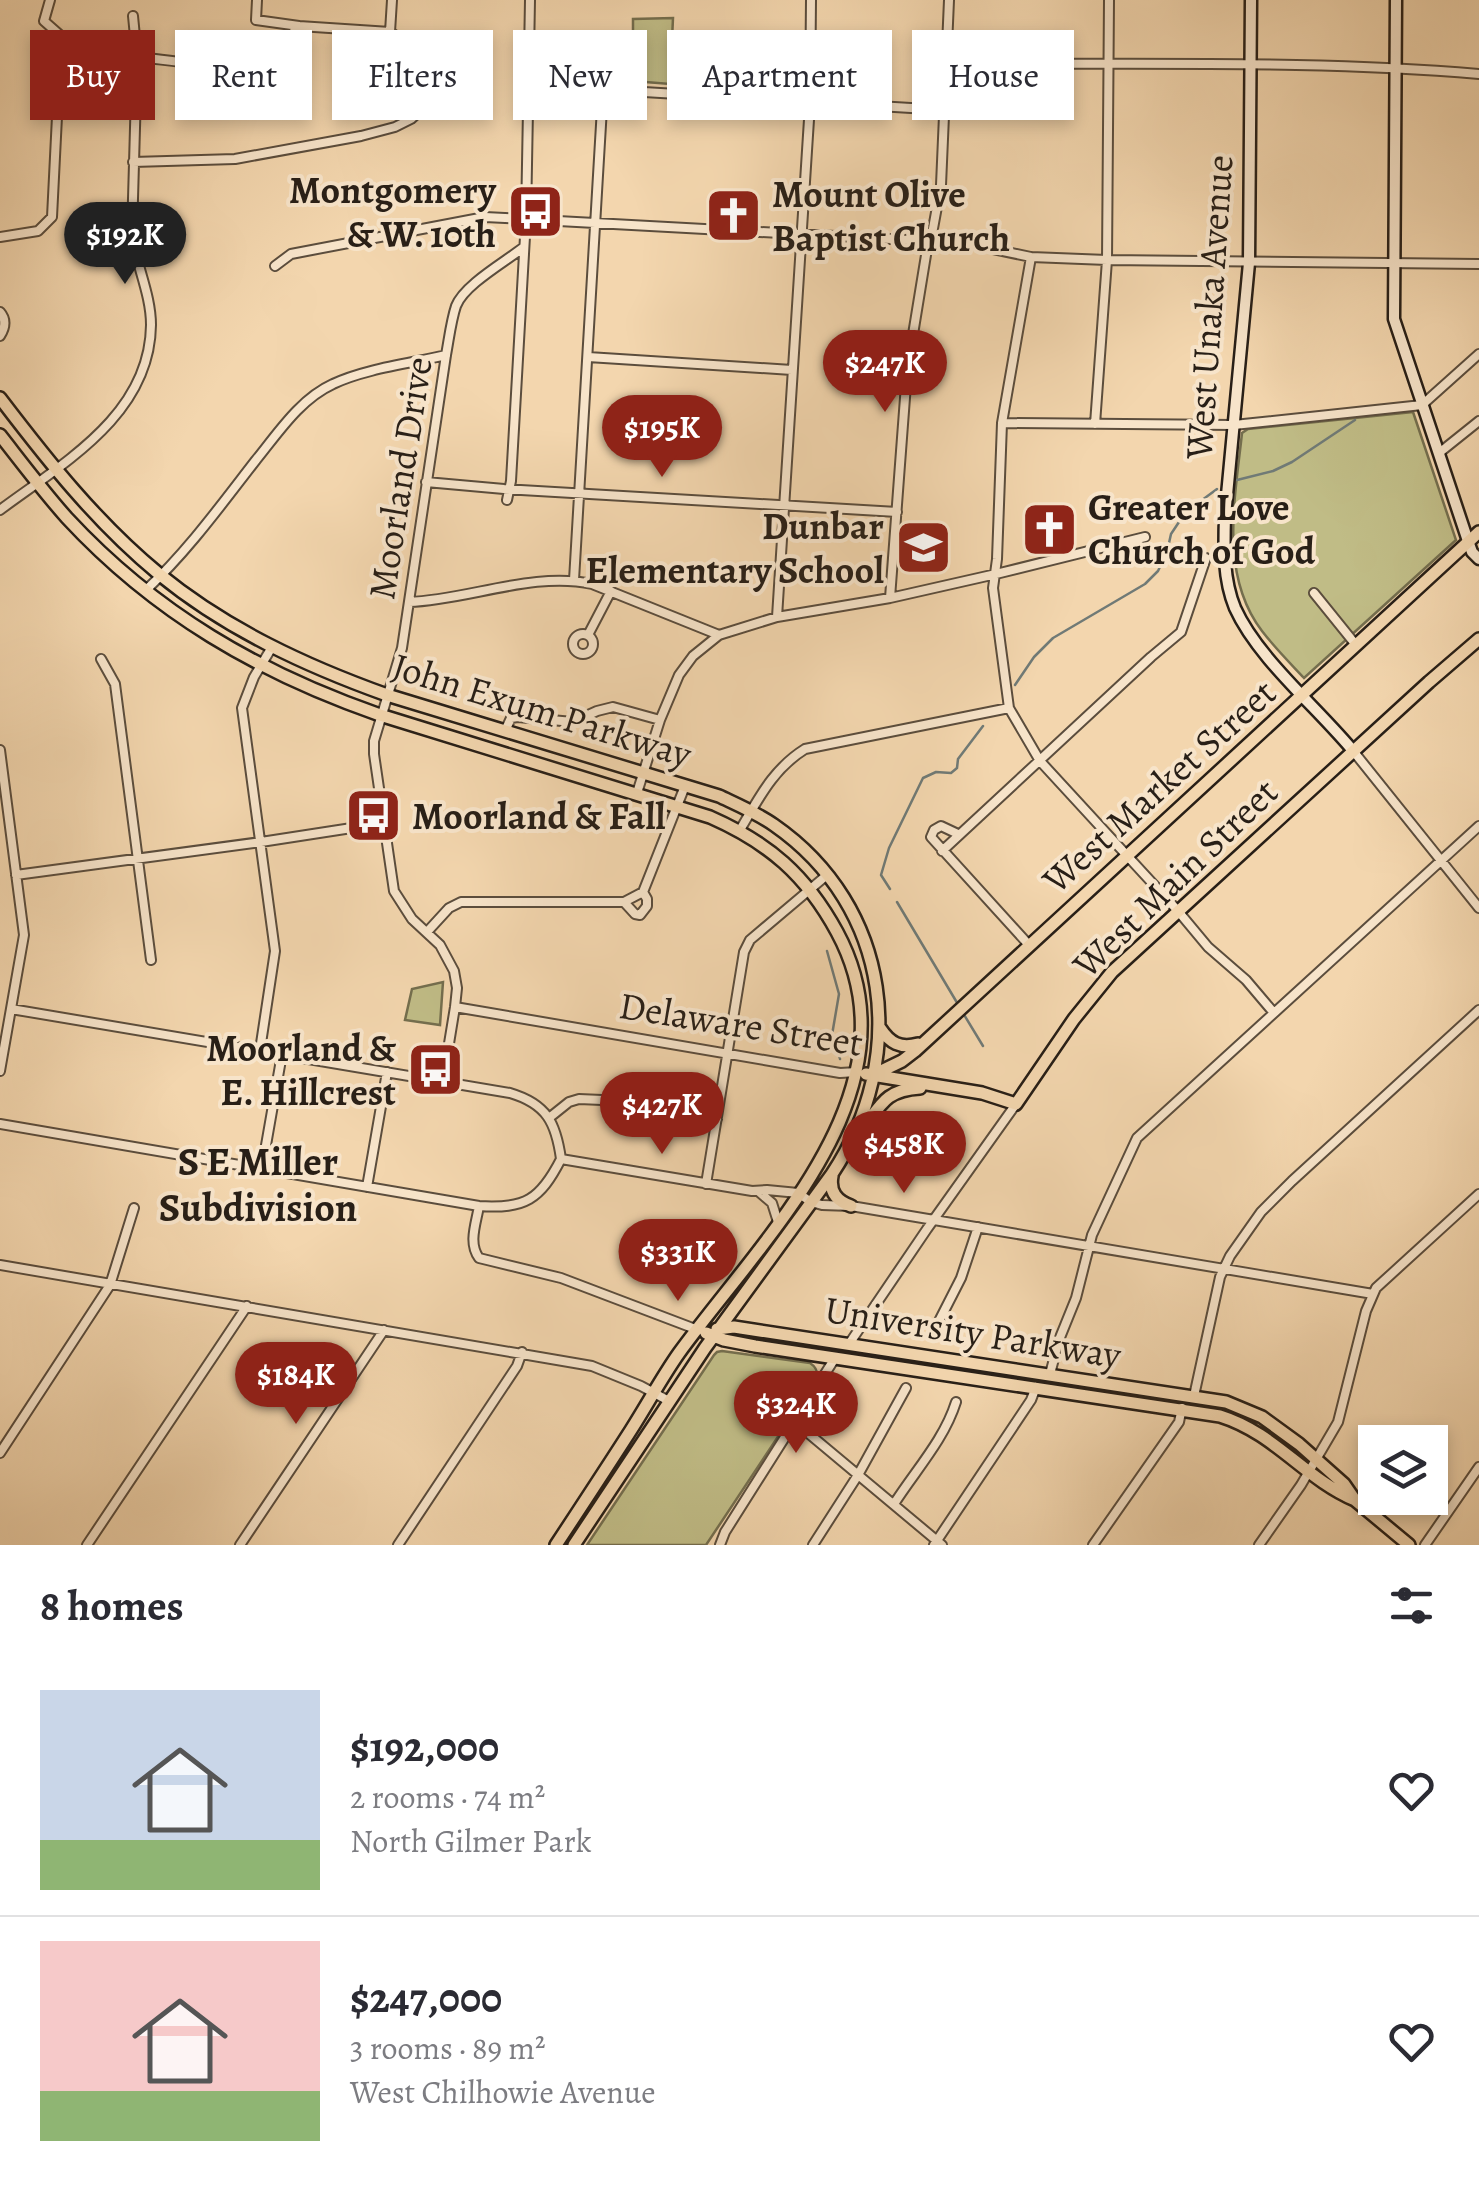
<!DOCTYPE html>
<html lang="en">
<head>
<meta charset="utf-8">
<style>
  :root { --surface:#fff; --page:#f7f7f7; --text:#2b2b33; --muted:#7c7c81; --line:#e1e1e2; --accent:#8f2418 }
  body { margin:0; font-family:Alegreya,serif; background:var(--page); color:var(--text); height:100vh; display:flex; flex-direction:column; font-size:38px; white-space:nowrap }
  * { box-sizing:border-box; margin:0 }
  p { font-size:32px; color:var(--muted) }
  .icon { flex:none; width:55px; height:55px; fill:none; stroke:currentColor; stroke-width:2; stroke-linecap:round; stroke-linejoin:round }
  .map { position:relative; height:1545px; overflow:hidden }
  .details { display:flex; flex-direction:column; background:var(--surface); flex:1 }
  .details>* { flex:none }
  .guide { position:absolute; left:30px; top:30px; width:1420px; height:90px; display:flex; gap:20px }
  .controls { position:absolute; left:1358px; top:1425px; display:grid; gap:20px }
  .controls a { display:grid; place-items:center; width:90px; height:90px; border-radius:0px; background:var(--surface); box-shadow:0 5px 15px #0003; font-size:50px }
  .price { position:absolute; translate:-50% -85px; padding:0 22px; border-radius:35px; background:var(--accent); color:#fff; font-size:32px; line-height:65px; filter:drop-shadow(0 2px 5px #0008) }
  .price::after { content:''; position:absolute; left:50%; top:60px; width:30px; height:22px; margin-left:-15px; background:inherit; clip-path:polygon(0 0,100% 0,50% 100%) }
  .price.active { background:#222; color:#fff }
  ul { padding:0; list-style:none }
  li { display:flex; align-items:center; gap:30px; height:250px; padding:0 40px }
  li+li { border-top:2px solid var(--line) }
  li span { display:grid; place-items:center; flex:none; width:280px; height:200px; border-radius:0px; color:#555 }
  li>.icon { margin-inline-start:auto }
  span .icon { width:120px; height:120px; fill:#fffc; stroke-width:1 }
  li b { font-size:42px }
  h2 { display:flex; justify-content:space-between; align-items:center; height:120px; padding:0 40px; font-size:42px }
  .pill { padding:0 35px; border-radius:0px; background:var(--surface); box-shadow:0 5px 15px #0003; font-size:35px; line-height:90px }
  .pill.active { background:var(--accent); color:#fff }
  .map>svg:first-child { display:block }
</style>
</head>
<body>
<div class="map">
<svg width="1479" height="1545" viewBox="0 0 1479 1545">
  <rect width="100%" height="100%" fill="#f3d6ae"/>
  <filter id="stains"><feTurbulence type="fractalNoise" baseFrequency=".002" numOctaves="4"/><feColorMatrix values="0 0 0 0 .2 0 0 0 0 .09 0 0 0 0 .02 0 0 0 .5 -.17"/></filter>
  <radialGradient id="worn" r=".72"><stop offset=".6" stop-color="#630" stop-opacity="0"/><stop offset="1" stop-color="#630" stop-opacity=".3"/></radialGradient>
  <path fill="#c0bc86" stroke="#746e4e" stroke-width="2.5" d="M673,18L670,84L633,81V19Z
    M1413,412L1456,540L1304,678C1290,663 1275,648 1262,631C1219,575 1235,499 1242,433L1248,429Z
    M443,982L440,1025L405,1020L412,989Z
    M722,1351L810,1363C816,1367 818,1371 817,1378L706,1545H587L714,1355L717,1352Z"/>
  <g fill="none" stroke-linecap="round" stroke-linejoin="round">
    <path stroke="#707a76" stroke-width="2.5" d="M1237,480L1273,471L1292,462L1355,420
      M1015,685L1034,657L1053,638L1145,584L1158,571L1167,552L1171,534L1181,519L1194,506L1217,489
      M890,889L881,875L889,848L923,778L936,772L951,773L957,768L958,759L983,726
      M897,902L959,1006
      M827,951L839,994L832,1035L836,1042L840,1059
      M963,1013L983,1046"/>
    <defs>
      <path id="minor" d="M257,0L256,20L299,26
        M390,32L392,0
        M947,63C1124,66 1302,59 1479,74
        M528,85L944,110
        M133,162L235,159L361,136L395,127L411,119L422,109L430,96L433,80L421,53L390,32L299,26C288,38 278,49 263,56C230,72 173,60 137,57
        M0,237L38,231L52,217L61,36L44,21L50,0
        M1031,257L1002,423L997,559L993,588L1009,708L1040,761L1178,911L1208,947L1246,980L1274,1013
        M275,266L291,254L485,217L964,243L1031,257L1107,260L1479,264
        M0,312C7,320 5,328 0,336
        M588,357L792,370
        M1002,423L1234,425L1422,405L1479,354
        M1095,424L1107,260L1109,0
        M1439,453L1479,421
        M426,482L504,489L897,512
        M507,500L511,481L526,219L530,0
        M0,510C63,463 150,415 151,325C151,294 136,265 132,234L137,57L133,16
        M574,580L603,91
        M146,590C187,552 221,505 256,460C278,433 300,399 333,384C364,369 412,363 446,355
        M1314,593L1356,645
        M890,598L907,371L927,249L932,234L941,185L949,0
        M409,602C468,600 534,571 592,584L719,635
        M777,617L810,104L811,0
        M573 644a10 10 0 1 1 20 0a10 10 0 1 1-20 0Z
        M588,635L611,591
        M101,659L115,684L151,960
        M505,731L511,718L518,717L573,722L597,711L613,707L660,720
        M0,750L24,935L0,1071
        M1354,752L1479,908
        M637,793L660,720L679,675L693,656L719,635L777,617L890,598L996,574L1145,537
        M740,830C759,798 773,769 805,749L1009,708
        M958,834L941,826L934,830L931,837L1029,945
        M942,851L1151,657L1181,632L1206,558
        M16,875L261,842L384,823
        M624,902L635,914L640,915L647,906V899L643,892
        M427,932L449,908L461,902H624L643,892L685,786
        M455,1007L840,1073L857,1072
        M11,1009L510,1093C547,1104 556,1123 561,1159
        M260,1050L275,951L242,708L254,677L272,647
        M443,1080L455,1007L457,988L454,971L440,945L412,919L394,891L374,754V741L402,648L446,355C449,339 451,321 456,306C464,285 505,262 524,247
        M549,1118L569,1102L579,1099L602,1100L717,1119
        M0,1124L479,1206C525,1209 540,1200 561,1159
        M561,1159L752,1191L767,1190L798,1193L811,1202L822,1205L851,1206L1373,1294
        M262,1168L282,1054
        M706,1184L744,952L750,940L827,875
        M367,1187L387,1072
        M758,1191L772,1203L778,1222
        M479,1206C476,1224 468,1243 479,1258L561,1278L698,1330
        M0,1265L592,1366L641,1386L669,1401
        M937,1325L961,1278L978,1227
        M849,1344L927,1229L1016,1104
        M1050,1374L1059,1340L1076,1298L1092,1235L1137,1138L1479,826
        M1194,1396L1220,1277L1230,1256L1261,1212L1292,1181L1479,1010
        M796,1423L942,1545
        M0,1453L110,1285L134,1208
        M894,1504C915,1471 944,1440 956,1402
        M87,1545L247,1306
        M240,1545L384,1330
        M398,1545L517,1366L522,1352
        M720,1545L725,1532L835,1358
        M813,1545L858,1475L906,1388
        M934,1545L1031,1400L1036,1387
        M1093,1545L1179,1422L1182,1408
        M1259,1545L1301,1485L1338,1422L1366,1311L1376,1288L1479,1194
        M1425,1545L1479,1467"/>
      <path id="secondary" d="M1251,0L1249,263L1225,516C1224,547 1223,579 1235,608C1258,659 1318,708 1354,752
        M1396,0L1394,319L1468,541L1472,552L1479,559"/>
      <path id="primary" d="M0,398C48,461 97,523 159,574C226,629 306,666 387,695L719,796C738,805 757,813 774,825C892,907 909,1058 832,1174L705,1348L574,1545
        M0,435C22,463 43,491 67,518C155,613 259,673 380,715L710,817C769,843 806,875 837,932C922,1089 764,1236 679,1353C662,1377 647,1405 631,1430C606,1469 581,1507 556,1545
        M880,1028C890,1043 900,1049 918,1044
        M866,1074L982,1093L1016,1104L1074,1019L1112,972L1429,682L1479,639
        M873,1075L902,1061L915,1051L1479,532
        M862,1130C881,1105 885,1090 920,1088
        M832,1176C829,1192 837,1201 851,1206
        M717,1329L734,1327L1226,1402L1262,1417L1299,1444L1344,1484L1355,1500L1409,1545
        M706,1333L724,1340L755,1346L1220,1416C1275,1433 1305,1479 1355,1500"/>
    </defs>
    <use href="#minor" stroke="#5b4d3d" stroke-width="12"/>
    <use href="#secondary" stroke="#281f17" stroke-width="15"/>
    <use href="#primary" stroke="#281f17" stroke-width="16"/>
    <use href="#minor" stroke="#f7e4ca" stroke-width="8"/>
    <use href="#secondary" stroke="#f7e4ca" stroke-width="10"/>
    <use href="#primary" stroke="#f3d6ae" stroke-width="11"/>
  </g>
  <defs>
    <symbol id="bus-square" viewBox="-11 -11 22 22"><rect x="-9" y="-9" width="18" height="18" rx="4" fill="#8f2418" stroke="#f7e4ca"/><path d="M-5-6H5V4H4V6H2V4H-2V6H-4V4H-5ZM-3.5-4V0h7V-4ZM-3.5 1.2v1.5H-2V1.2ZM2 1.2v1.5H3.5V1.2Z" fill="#fff"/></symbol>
    <symbol id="church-square" viewBox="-11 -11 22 22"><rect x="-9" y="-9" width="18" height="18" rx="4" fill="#8f2418" stroke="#f7e4ca"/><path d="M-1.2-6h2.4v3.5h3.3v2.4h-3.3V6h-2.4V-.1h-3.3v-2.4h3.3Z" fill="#fff"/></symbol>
    <symbol id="school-square" viewBox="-11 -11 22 22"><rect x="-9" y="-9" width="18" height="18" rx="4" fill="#8f2418" stroke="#f7e4ca"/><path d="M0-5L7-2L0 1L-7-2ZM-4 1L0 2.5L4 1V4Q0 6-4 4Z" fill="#fff"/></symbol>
  </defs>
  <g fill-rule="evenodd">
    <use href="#bus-square" x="504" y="180" width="63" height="63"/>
    <use href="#church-square" x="702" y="184" width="63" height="63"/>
    <use href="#church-square" x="1018" y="498" width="63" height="63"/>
    <use href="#school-square" x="892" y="516" width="63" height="63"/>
    <use href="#bus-square" x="342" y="784" width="63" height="63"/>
    <use href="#bus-square" x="404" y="1038" width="63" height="63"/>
  </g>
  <g text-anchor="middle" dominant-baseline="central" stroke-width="8" stroke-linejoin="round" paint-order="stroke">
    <g font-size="38" font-weight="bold" fill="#281f17" stroke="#f7e4ca" text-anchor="end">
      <text x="496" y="190">Montgomery<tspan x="496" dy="44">&amp; W. 10th</tspan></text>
      <text x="772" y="194" text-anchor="start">Mount Olive<tspan x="772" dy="44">Baptist Church</tspan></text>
      <text x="1088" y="507" text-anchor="start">Greater Love<tspan x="1088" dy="44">Church of God</tspan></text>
      <text x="884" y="526">Dunbar<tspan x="884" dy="44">Elementary School</tspan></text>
      <text x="412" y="816" text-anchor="start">Moorland &amp; Fall</text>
      <text x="396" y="1048">Moorland &amp;<tspan x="396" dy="44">E. Hillcrest</tspan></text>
    </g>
    <g font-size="38" fill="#281f17" stroke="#f7e4ca">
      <text transform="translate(1209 307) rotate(-86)">West Unaka Avenue</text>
      <text transform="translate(400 478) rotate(-81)">Moorland Drive</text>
      <text transform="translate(542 710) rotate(17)">John Exum Parkway</text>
      <text transform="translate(1159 786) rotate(-42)">West Market Street</text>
      <text transform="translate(1175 878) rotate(-44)">West Main Street</text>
      <text transform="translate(741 1024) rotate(9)">Delaware Street</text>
      <text transform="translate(973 1332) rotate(9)">University Parkway</text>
    </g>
    <g font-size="40" font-weight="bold" fill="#281f17" stroke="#f7e4ca">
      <text x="258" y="1161">S E Miller<tspan x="258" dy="46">Subdivision</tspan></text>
    </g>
  </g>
  <rect width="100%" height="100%" filter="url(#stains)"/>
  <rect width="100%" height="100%" fill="url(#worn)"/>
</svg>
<div class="controls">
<a><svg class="icon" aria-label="layers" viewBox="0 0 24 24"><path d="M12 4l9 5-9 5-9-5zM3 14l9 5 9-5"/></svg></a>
</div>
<b class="price active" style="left:125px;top:287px">$192K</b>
<b class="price" style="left:885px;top:415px">$247K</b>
<b class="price" style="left:662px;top:480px">$195K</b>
<b class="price" style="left:662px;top:1157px">$427K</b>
<b class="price" style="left:904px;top:1196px">$458K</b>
<b class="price" style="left:678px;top:1304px">$331K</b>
<b class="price" style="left:296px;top:1427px">$184K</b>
<b class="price" style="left:796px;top:1456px">$324K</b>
<div class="guide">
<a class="pill active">Buy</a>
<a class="pill">Rent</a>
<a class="pill">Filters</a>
<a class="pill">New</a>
<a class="pill">Apartment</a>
<a class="pill">House</a>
</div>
</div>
<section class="details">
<h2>8 homes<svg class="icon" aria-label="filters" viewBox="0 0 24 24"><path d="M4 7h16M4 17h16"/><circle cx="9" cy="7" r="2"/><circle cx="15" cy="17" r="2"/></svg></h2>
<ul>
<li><span style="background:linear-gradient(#c9d6e8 75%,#8fb573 0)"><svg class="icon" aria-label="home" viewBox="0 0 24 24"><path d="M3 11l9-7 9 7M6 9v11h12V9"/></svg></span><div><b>$192,000</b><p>2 rooms · 74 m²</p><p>North Gilmer Park</p></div><svg class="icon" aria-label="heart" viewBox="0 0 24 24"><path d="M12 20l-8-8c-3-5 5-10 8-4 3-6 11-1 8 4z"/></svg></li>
<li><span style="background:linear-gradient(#f6c9c9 75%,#8fb573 0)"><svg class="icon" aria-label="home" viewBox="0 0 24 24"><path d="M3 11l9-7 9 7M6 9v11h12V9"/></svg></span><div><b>$247,000</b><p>3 rooms · 89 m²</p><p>West Chilhowie Avenue</p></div><svg class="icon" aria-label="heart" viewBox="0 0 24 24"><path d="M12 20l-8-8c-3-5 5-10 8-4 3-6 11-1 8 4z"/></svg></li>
</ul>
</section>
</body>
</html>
